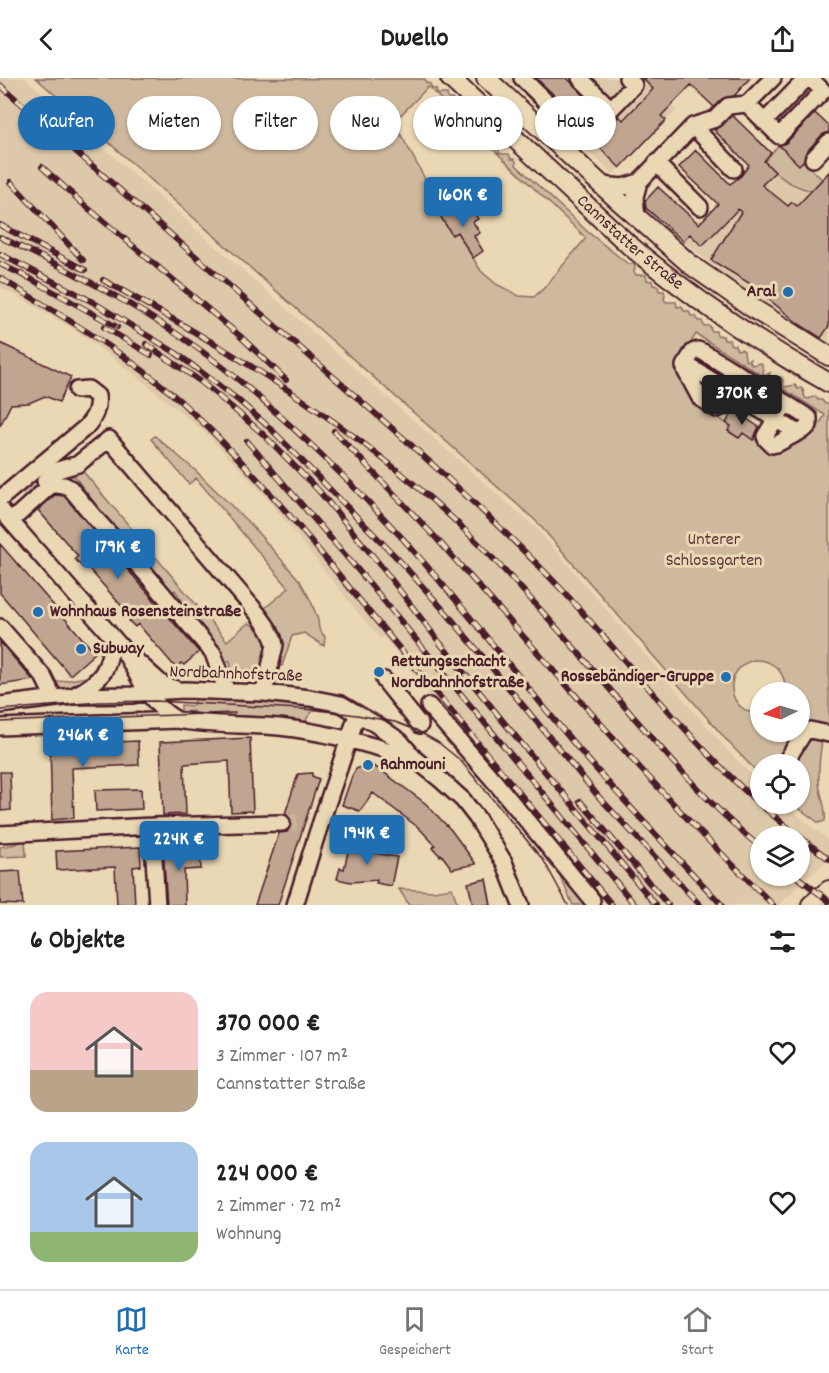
<!DOCTYPE html>
<html lang="de">
<head>
<meta charset="utf-8">
<style>
  :root { --surface:#fff; --page:#f6f6f6; --text:#202124; --muted:#757577; --line:#e0e0e0; --accent:#1f6fb2 }
  body { margin:0; font-family:Dekko,sans-serif; background:var(--page); color:var(--text); height:100vh; display:flex; flex-direction:column; font-size:22px; white-space:nowrap }
  * { box-sizing:border-box; margin:0 }
  p { font-size:20px; color:var(--muted) }
  .icon { flex:none; width:33px; height:33px; fill:none; stroke:currentColor; stroke-width:2; stroke-linecap:round; stroke-linejoin:round }
  .map { position:relative; height:827px; overflow:hidden }
  .side { display:flex; flex-direction:column; background:var(--surface); flex:1 }
  .side>* { flex:none }
  .top-card { position:absolute; left:18px; top:18px; width:794px; height:54px; display:flex; gap:12px }
  .needle { width:39px; rotate:265deg }
  .fabs { position:absolute; left:750px; top:604px; display:grid; gap:12px }
  .fabs a { display:grid; place-items:center; width:60px; height:60px; border-radius:50%; background:var(--surface); box-shadow:0 2px 4px #0004; font-size:30px }
  .price { position:absolute; translate:-50% -51px; padding:0 14px; border-radius:6px; background:var(--accent); color:#fff; font-size:20px; line-height:39px; filter:drop-shadow(0 2px 3px #0008) }
  .price::after { content:''; position:absolute; left:50%; top:36px; width:18px; height:14px; margin-left:-9px; background:inherit; clip-path:polygon(0 0,100% 0,50% 100%) }
  .price.on { background:#222; color:#fff }
  ul { padding:0; list-style:none }
  li { display:flex; align-items:center; gap:18px; height:150px; padding:0 30px }
  li span { display:grid; place-items:center; flex:none; width:168px; height:120px; border-radius:18px; color:#555 }
  li>.icon { margin-inline-start:auto }
  span .icon { width:72px; height:72px; fill:#fffc; stroke-width:1 }
  li b { font-size:26px }
  h2 { display:flex; justify-content:space-between; align-items:center; height:72px; padding:0 30px; font-size:26px }
  .chip { padding:0 21px; border-radius:27px; background:var(--surface); box-shadow:0 2px 4px #0004; font-size:21px; line-height:54px }
  .chip.on { background:var(--accent); color:#fff }
  header { display:flex; justify-content:space-between; align-items:center; height:78px; padding:0 30px; background:var(--surface); font-size:27px; font-weight:700 }
  .tab-bar { display:flex; justify-content:space-around; align-items:center; height:84px; border-top:2px solid var(--line); background:var(--surface); font-size:16px; color:var(--muted) }
  .tab-bar a { display:grid; justify-items:center; gap:3px }
  .tab-bar .on { color:var(--accent) }
  .map>svg:first-child { display:block }
</style>
</head>
<body>
<header><svg class="icon" aria-label="back" viewBox="0 0 24 24"><path d="M15 5l-7 7 7 7"/></svg>Dwello<svg class="icon" aria-label="share" viewBox="0 0 24 24"><path d="M12 15V3M7 8l5-5 5 5M5 13v7h14v-7"/></svg></header>
<div class="map">
<svg width="829" height="827" viewBox="0 0 829 827">
  <rect width="100%" height="100%" fill="#ead7b4"/>
  <filter id="ink" filterUnits="userSpaceOnUse"><feTurbulence type="fractalNoise" baseFrequency=".0167" numOctaves="2"/><feDisplacementMap in="SourceGraphic" scale="12" xChannelSelector="R" yChannelSelector="G"/><feConvolveMatrix kernelMatrix="1 2 1 2 8 2 1 2 1" color-interpolation-filters="sRGB"/></filter>
  <g filter="url(#ink)">
    <path fill="#ddc8aa" fill-rule="evenodd" d="M0,0H25L105,71L537,451L729,674L760,705V726H784L829,763V780L779,827H607L602,822L596,827L431,621L403,582L383,559L380,560L364,542L266,419L208,357L131,294L85,259L35,228L0,209ZM760,759H800V798H760Z
      M506,0H697L671,27L676,33L613,96Z
      M775,94L795,109L812,113L829,94V268L751,219L683,163L690,156L702,168Z"/>
    <path fill="#cfb99e" stroke="#8c6c64" stroke-width="1.5" fill-rule="evenodd" d="M36,0L425,1L426,5L430,6L432,11H436L437,16H447L448,21H452L454,23V27L457,26L460,29V37L464,38L466,43L475,44L477,54L482,55V59L487,60V63L489,65H498L499,68V75L502,76H509L511,81H514L516,83V87L589,155L628,186H634L635,189L634,194L636,197H646L647,202L652,203L653,207L658,208L659,213H664L665,217L664,221L666,224H676L677,229L682,228L684,233H689L691,238H696L698,243H702L704,248H710L711,253H716L717,257L723,258L724,262H729L731,267H735L737,272L741,271L744,273L745,281L747,283L750,281V284L752,287L759,285L762,286L763,295L766,297L770,295L769,298L771,301L781,299L783,302V307L785,309L795,307L798,311L801,310L803,312L805,320L809,321L815,318L818,322H822L825,326H829V646L825,647C821,666 818,685 819,705C820,717 827,731 825,743L819,745L793,726H800V687H760V697L730,666L536,443ZM428,9L586,160L543,211L534,219L519,218L496,206L481,193L457,154L452,157L440,136L443,134L394,44ZM696,256L825,337L814,355L777,370L772,371L743,355L739,360L728,353L731,348L699,328L678,286ZM753,582C774,581 787,595 785,615H800V654H760V636C727,635 721,592 753,582Z
      M779,67L799,86L803,83L822,101L812,113C789,107 780,100 764,83Z
      M155,358L196,393L252,448L300,503L311,523L318,542L319,551L325,559L324,568L304,555L292,558L282,588L279,587L281,569L266,537L265,530L289,510L196,400L189,406L151,361Z
      M80,390L227,563L248,545L253,547L268,564L264,592H231L230,583H221L175,512L170,515L153,498L126,458L121,461L75,399L69,397Z
      M93,598L73,611L58,614L51,605Z
      M194,621L249,624L267,621L305,625L306,629H316L307,640L306,644L247,638L230,640L193,639V633L181,634V627L193,628Z
      M25,761L26,778L0,779V769L16,766Z
      M556,789L587,827H573Z
      M452,810L458,827H409L399,811L433,813Z"/>
    <path fill="#c0a691" stroke="#4a1f2b" stroke-width="1.5" d="M536,0H567L597,31L584,45Z
      M642,0H750L734,18L722,21L714,29L691,7L661,38L666,42L620,90L594,64L619,38L623,42L653,11Z
      M815,35L829,48V54L822,57L806,74L804,82L799,87L779,67L786,65Z
      M732,37L771,75L764,83L775,94L762,107L788,128L792,124L797,128L829,94V248L821,260L799,246L749,205L711,182L741,134L738,131L702,168L690,156L683,163L646,130L645,123L658,109L699,146L718,126L679,89L696,72L730,106L741,98L749,87L714,52L722,48Z
      M450,129L453,134L458,131L462,136L472,131L478,141L473,144L480,155L474,158L483,173L473,180L457,154L452,157L439,136Z
      M0,265L71,299L59,324L45,318L29,325L11,326L0,348Z
      M735,333L759,349L753,362L743,355L739,360L728,353L731,348L726,345L732,335Z
      M55,417L64,418L199,574L184,587L181,585L176,590L138,546L135,549L129,543L132,540L84,485L81,488L75,481L78,478L38,432Z
      M0,466L95,575L70,597L0,515Z
      M0,564L33,602L0,607Z
      M250,660L253,733L231,734L229,683L184,686L186,736L163,737L160,664Z
      M138,663L139,687L72,690L74,740L52,742L50,667Z
      M368,687L373,688L379,691L425,725L451,752L476,786L452,791L441,776L440,778L433,770L435,767L419,750L373,715L360,733L342,727L352,698L356,691L363,688Z
      M0,694H10L11,732L1,733Z
      M312,695V698L319,701L278,827H255L279,755L287,754L291,749V740L285,736L298,696Z
      M141,711L142,731L96,733L95,712Z
      M346,763L358,766L374,775L397,779L391,808L376,805L377,802L351,804L337,801L340,790L344,791L348,774L344,773Z
      M140,769L141,788L133,789L135,827H117L115,789L57,792L56,773Z
      M200,770L201,791L184,792L185,827H167L163,772Z
      M20,793L23,827L0,826V794Z
      M486,801L491,827H473L468,805Z"/>
    <g fill="none" stroke-linecap="round" stroke-linejoin="round">
      <path stroke="#cab299" stroke-width="15" stroke-dasharray="15 8" stroke-linecap="butt" d="M25,419L45,403
        M282,745L305,744"/>
      <defs>
        <path id="minor" d="M522,0L583,60L634,7L627,0
          M580,0L611,31
          M773,0L747,26L779,58L823,13L810,0
          M764,44L807,0
          M693,48L734,91
          M813,81L829,64
          M656,85L700,129
          M602,107L623,109L639,104L693,48L715,41L728,28L747,26
          M637,140L635,119L639,104
          M685,286L798,355
          M746,301L730,325L717,331L700,320L686,294L684,288L693,274L698,272L703,274C737,295 772,316 806,338L809,340V347L805,351L777,366L772,367L766,361L765,358L786,325
          M45,403L58,392L78,386L109,361L258,536C265,546 273,555 275,567L264,615
          M0,421L86,349C94,340 99,331 97,318L88,311L77,312
          M0,431L122,570C138,596 149,627 177,642
          M11,443L51,407H64L70,410L95,440L145,495L213,575L227,614
          M0,549L43,598L54,620
          M131,578L162,606L176,611
          M384,602L420,647
          M75,617C104,602 108,591 113,561
          M0,627L73,618L133,617L147,614L185,612L264,615L310,620L341,626L375,646L400,663L415,681L442,703L463,722L477,740L504,784L521,827
          M429,628L495,704L592,822
          M0,649L177,642C211,648 245,646 279,649C326,654 370,666 415,681
          M788,680L805,653L810,652L829,656
          M152,748L157,827
          M0,756L152,748L282,745
          M295,827L317,756L357,637"/>
        <g id="major">
          <path id="s1" d="M450,0L629,167C693,221 756,264 829,305"/>
          <path d="M486,0L620,124L691,187L754,231L829,278"/>
          <path d="M811,827L829,812"/>
        </g>
      </defs>
      <use href="#minor" stroke="#4a1f2b" stroke-width="20"/>
      <use href="#major" stroke="#4a1f2b" stroke-width="22"/>
      <use href="#minor" stroke="#ead7b4" stroke-width="15"/>
      <use href="#major" stroke="#ead7b4" stroke-width="18"/>
      <path stroke="#4a1f2b" stroke-width="1.5" d="M0,632L99,624L155,623L317,632L357,637L395,644L416,652L439,665L460,682L544,783L568,827
        M0,644L89,640L235,635"/>
      <defs>
        <path id="rail" d="M0,7L410,366C463,414 515,462 564,514C623,579 678,648 741,709C769,735 799,759 829,781
          M42,89L82,125L240,258L286,302
          M11,104L83,182
          M0,147L85,192
          M0,159C87,200 174,246 247,309C302,356 355,408 404,462C464,529 519,600 577,669C623,723 673,775 722,827
          M0,176L91,223L176,275L238,322L271,351L398,481L449,538L598,718L700,827
          M0,186L29,200L117,249
          M0,200C62,238 125,274 179,322C252,388 313,465 375,541C454,636 533,731 612,827
          M103,202C238,276 371,357 480,467C533,521 582,579 631,636C672,683 712,730 760,769
          M104,249L151,277
          M146,266L200,303L216,316L263,356L319,413L381,488L440,565L502,642L656,827
          M334,353L436,460L640,690L698,752L773,827
          M247,363L370,506L635,827
          M580,723L668,827
          M796,798L829,823"/>
      </defs>
      <use href="#rail" stroke="#4a1f2b" stroke-width="6"/>
      <use href="#rail" stroke="#ead7b4" stroke-width="4" stroke-dasharray="11" stroke-linecap="butt"/>
    </g>
  </g>
  <g fill="#1f6fb2" stroke="#ead7b4" stroke-width="2">
    <circle cx="788" cy="214" r="6"/>
    <circle cx="38" cy="534" r="6"/>
    <circle cx="81" cy="571" r="6"/>
    <circle cx="379" cy="594" r="6"/>
    <circle cx="726" cy="599" r="6"/>
    <circle cx="368" cy="687" r="6"/>
  </g>
  <g text-anchor="middle" dominant-baseline="central" stroke-width="6" stroke-linejoin="round" paint-order="stroke">
    <g font-size="18" fill="#4a1f2b" stroke="#ead7b4">
      <text stroke="none"><textPath href="#s1" startOffset="244">Cannstatter Straße</textPath></text>
      <text transform="translate(236 597) rotate(2)">Nordbahnhofstraße</text>
    </g>
    <g font-size="18" font-weight="bold" fill="#4a1f2b" stroke="#ead7b4" text-anchor="start">
      <text x="776" y="214" text-anchor="end">Aral</text>
      <text x="50" y="534">Wohnhaus Rosensteinstraße</text>
      <text x="93" y="571">Subway</text>
      <text x="391" y="584">Rettungsschacht<tspan x="391" dy="21">Nordbahnhofstraße</tspan></text>
      <text x="714" y="599" text-anchor="end">Rossebändiger-Gruppe</text>
      <text x="380" y="687">Rahmouni</text>
    </g>
    <g font-size="18" fill="#5e363c" stroke="#ead7b4">
      <text x="714" y="462">Unterer<tspan x="714" dy="21">Schlossgarten</tspan></text>
    </g>
  </g>
</svg>
<div class="fabs">
<a><svg class="needle" viewBox="-14 -14 28 28"><path d="M0-13l5 13h-10z" fill="#e53935"/><path d="M0 13l5-13h-10z" fill="#757577"/></svg></a>
<a><svg class="icon" aria-label="locate" viewBox="0 0 24 24"><circle cx="12" cy="12" r="6"/><path d="M12 2v4M12 18v4M2 12h4M18 12h4"/></svg></a>
<a><svg class="icon" aria-label="layers" viewBox="0 0 24 24"><path d="M12 4l9 5-9 5-9-5zM3 14l9 5 9-5"/></svg></a>
</div>
<b class="price" style="left:463px;top:150px">160K €</b>
<b class="price on" style="left:742px;top:348px">370K €</b>
<b class="price" style="left:118px;top:502px">179K €</b>
<b class="price" style="left:83px;top:690px">246K €</b>
<b class="price" style="left:367px;top:788px">194K €</b>
<b class="price" style="left:179px;top:794px">224K €</b>
<div class="top-card">
<a class="chip on">Kaufen</a>
<a class="chip">Mieten</a>
<a class="chip">Filter</a>
<a class="chip">Neu</a>
<a class="chip">Wohnung</a>
<a class="chip">Haus</a>
</div>
</div>
<section class="side">
<h2>6 Objekte<svg class="icon" aria-label="filters" viewBox="0 0 24 24"><path d="M4 7h16M4 17h16"/><circle cx="9" cy="7" r="2"/><circle cx="15" cy="17" r="2"/></svg></h2>
<ul>
<li><span style="background:linear-gradient(#f6c9c9 65%,#b9a48a 0)"><svg class="icon" aria-label="home" viewBox="0 0 24 24"><path d="M3 11l9-7 9 7M6 9v11h12V9"/></svg></span><div><b>370 000 €</b><p>3 Zimmer · 107 m²</p><p>Cannstatter Straße</p></div><svg class="icon" aria-label="heart" viewBox="0 0 24 24"><path d="M12 20l-8-8c-3-5 5-10 8-4 3-6 11-1 8 4z"/></svg></li>
<li><span style="background:linear-gradient(#a9c7e8 75%,#8fb573 0)"><svg class="icon" aria-label="home" viewBox="0 0 24 24"><path d="M3 11l9-7 9 7M6 9v11h12V9"/></svg></span><div><b>224 000 €</b><p>2 Zimmer · 72 m²</p><p>Wohnung</p></div><svg class="icon" aria-label="heart" viewBox="0 0 24 24"><path d="M12 20l-8-8c-3-5 5-10 8-4 3-6 11-1 8 4z"/></svg></li>
</ul>
</section>
<nav class="tab-bar">
<a class="on"><svg class="icon" aria-label="map" viewBox="0 0 24 24"><path d="M3 6l6-2 6 2 6-2v14l-6 2-6-2-6 2zM9 4v14M15 6v14"/></svg>Karte</a>
<a><svg class="icon" aria-label="saved" viewBox="0 0 24 24"><path d="M7 4h10v16l-5-4-5 4z"/></svg>Gespeichert</a>
<a><svg class="icon" aria-label="home" viewBox="0 0 24 24"><path d="M3 11l9-7 9 7M6 9v11h12V9"/></svg>Start</a>
</nav>
</body>
</html>
